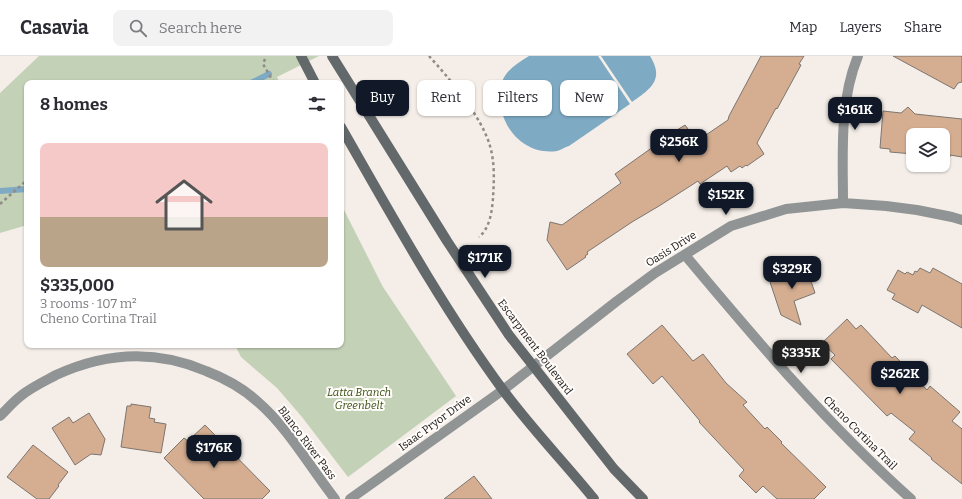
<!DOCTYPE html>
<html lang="en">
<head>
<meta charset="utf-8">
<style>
  :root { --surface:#fff; --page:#f2f2f3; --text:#2b2b33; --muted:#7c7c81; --line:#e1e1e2; --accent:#111827 }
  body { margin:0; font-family:Bitter,serif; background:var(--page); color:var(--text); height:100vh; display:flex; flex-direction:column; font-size:15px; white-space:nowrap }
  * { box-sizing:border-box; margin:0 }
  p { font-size:13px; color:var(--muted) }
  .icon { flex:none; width:22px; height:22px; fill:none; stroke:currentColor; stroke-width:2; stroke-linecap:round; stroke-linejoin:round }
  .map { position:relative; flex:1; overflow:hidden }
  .drawer { position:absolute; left:24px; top:24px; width:320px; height:268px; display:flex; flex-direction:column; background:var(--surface); border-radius:8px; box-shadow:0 1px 3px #0004 }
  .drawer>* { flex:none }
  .hud { position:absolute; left:356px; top:24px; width:380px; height:36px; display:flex; gap:8px }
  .buttons { position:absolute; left:906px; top:72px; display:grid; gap:8px }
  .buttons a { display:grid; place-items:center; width:44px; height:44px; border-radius:8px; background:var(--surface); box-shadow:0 1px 3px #0004; font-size:20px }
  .price { position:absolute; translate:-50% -34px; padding:0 9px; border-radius:8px; background:var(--accent); color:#fff; font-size:13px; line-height:26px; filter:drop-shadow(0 1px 2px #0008) }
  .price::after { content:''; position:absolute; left:50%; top:24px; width:12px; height:9px; margin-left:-6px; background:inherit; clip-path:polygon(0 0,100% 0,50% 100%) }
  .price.on { background:#222; color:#fff }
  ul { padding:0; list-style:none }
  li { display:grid; align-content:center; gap:8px; height:212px; padding:0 16px }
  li+li { border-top:1px solid var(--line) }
  li span { display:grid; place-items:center; height:124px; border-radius:8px; color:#555 }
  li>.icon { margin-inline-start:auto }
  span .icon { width:72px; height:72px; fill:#fffc; stroke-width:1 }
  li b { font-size:17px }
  h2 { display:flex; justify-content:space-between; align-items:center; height:48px; padding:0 16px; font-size:17px }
  .pill { padding:0 14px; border-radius:8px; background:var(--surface); box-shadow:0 1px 3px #0004; font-size:14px; line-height:36px }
  .pill.on { background:var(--accent); color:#fff }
  header { display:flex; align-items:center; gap:24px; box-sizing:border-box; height:56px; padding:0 20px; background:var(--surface); border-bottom:1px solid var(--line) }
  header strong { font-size:19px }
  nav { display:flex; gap:22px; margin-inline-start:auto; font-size:14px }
  .search { width:280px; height:36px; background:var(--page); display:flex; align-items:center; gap:10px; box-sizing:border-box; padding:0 14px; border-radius:8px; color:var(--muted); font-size:15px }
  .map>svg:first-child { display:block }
</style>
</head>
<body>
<header>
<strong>Casavia</strong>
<div class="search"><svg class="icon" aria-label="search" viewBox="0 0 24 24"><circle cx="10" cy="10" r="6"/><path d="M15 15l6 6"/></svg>Search here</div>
<nav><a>Map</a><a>Layers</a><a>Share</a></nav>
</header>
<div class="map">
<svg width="962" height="443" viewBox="0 0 962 443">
  <rect width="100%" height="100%" fill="#f5eee8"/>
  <path fill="#c3d1b6" d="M39,0H319L277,21L280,27H27V169L0,177V37Z
    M341,148L383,231L456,340L348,421L302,361L277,332L241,301L235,289H341Z"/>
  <path fill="#7eaac4" d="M529,0H598L630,48L569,90C565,91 561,94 557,95C529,99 507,79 501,53C498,40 499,27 507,17C513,10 521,5 529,0Z
    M601,0H650C665,24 650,33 632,46Z"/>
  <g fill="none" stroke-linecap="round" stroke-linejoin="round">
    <path stroke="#7eaac4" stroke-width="6" d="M251,27L269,18
      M0,135L27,133"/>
  </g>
  <path fill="#d5ae91" stroke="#7c7570" d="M761,0H804L799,8L801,9L777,53L776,52L757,87L764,98L747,110L746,109L742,112L740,110L731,116L727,110L700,128L698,125L659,150L632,166L587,196L588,198L585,200L586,201L567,214L547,184L550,166L562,169L621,127L615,118L653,91L652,90L685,69L697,85L728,64L729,60Z
    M893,0H962V26L958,27L954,33Z
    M908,51L915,58L962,63V101L950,99V101L943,100V79H913V98L890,96V93L880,92L883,55L901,57Z
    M804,205L815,237L794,245L801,269L781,259L770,226L787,220L784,212Z
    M920,212L930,217L933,212L962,228V272L922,249L918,257L892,243L895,238L887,234L898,214L905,218L907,216L913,219L915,215L917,216Z
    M847,263L856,273L861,269L892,302L895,300L927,334L930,330L960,356L952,365L962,373V428L931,403L932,402L909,383L915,376L891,357L887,360L831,303L835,299L822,287Z
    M662,269L693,305L703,298L726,327L747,346L743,349L765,373L767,371L782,386L781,387L826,431L814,443H777L763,430L756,437L739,420L744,414L699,366L700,365L662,320L653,328L627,298Z
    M131,348L151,351L149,362L155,363L154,366L166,368L161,397L121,391L127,350H131Z
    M89,357L105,383L101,399L91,398L75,409L52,372L69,361L73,367Z
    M205,369L270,435L262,443H204L164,402L184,382L188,385Z
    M33,389L68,416L58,429L59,430L49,443H37L7,421Z
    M474,420L492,443H444Z"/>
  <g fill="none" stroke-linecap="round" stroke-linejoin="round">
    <path stroke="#908b87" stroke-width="2.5" stroke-dasharray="3 3" stroke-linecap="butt" d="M429,0C449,22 482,61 490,90C495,107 494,125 493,142C492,155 490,172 479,181
      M265,3L263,8L274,27
      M0,148L27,124"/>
    <path stroke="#909495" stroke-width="10" d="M843,147C843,98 839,46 858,0
      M685,199C757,285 827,368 911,443
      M0,360C7,353 14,345 22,339C32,331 45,325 56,319C106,296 155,293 206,315C224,322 243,332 258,346C289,373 309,410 335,443
      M350,443L503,334L617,245L655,217L731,170L786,153L843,147L886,150L917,154L952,161L962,164"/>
    <path stroke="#63696b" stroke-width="10" d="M301,0L315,27
      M332,0L447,185L509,279L614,413L643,443
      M341,71C392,160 442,251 503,334C531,372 564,406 594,443"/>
  </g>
  <g text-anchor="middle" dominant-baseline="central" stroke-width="4" stroke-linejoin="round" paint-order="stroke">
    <g font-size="11" fill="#171513" stroke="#fffcfa">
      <text transform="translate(671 193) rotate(-32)">Oasis Drive</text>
      <text transform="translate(535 291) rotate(53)">Escarpment Boulevard</text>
      <text transform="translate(435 367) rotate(-36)">Isaac Pryor Drive</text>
      <text transform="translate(860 377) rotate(45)">Cheno Cortina Trail</text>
      <text transform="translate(307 387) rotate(53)">Blanco River Pass</text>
    </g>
    <g font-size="11" font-style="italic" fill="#354e11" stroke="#fffcfa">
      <text x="359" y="336">Latta Branch<tspan x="359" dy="13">Greenbelt</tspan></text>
    </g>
  </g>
</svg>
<div class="buttons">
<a><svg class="icon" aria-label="layers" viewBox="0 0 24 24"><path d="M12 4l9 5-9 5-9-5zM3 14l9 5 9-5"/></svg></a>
</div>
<b class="price" style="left:855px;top:75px">$161K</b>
<b class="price" style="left:679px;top:107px">$256K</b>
<b class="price" style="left:726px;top:160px">$152K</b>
<b class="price" style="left:485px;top:223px">$171K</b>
<b class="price" style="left:792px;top:234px">$329K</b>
<b class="price on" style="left:801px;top:318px">$335K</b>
<b class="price" style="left:900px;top:339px">$262K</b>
<b class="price" style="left:214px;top:413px">$176K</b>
<div class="hud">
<a class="pill on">Buy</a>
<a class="pill">Rent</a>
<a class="pill">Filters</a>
<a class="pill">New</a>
</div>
<section class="drawer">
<h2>8 homes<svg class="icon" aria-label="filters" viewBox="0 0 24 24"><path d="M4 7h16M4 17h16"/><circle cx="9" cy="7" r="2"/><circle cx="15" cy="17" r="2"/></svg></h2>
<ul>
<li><span style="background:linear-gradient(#f6c9c9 60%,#b9a48a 0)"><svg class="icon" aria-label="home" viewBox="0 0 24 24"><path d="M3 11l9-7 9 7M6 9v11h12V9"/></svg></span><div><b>$335,000</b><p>3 rooms · 107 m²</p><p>Cheno Cortina Trail</p></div></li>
</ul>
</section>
</div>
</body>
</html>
